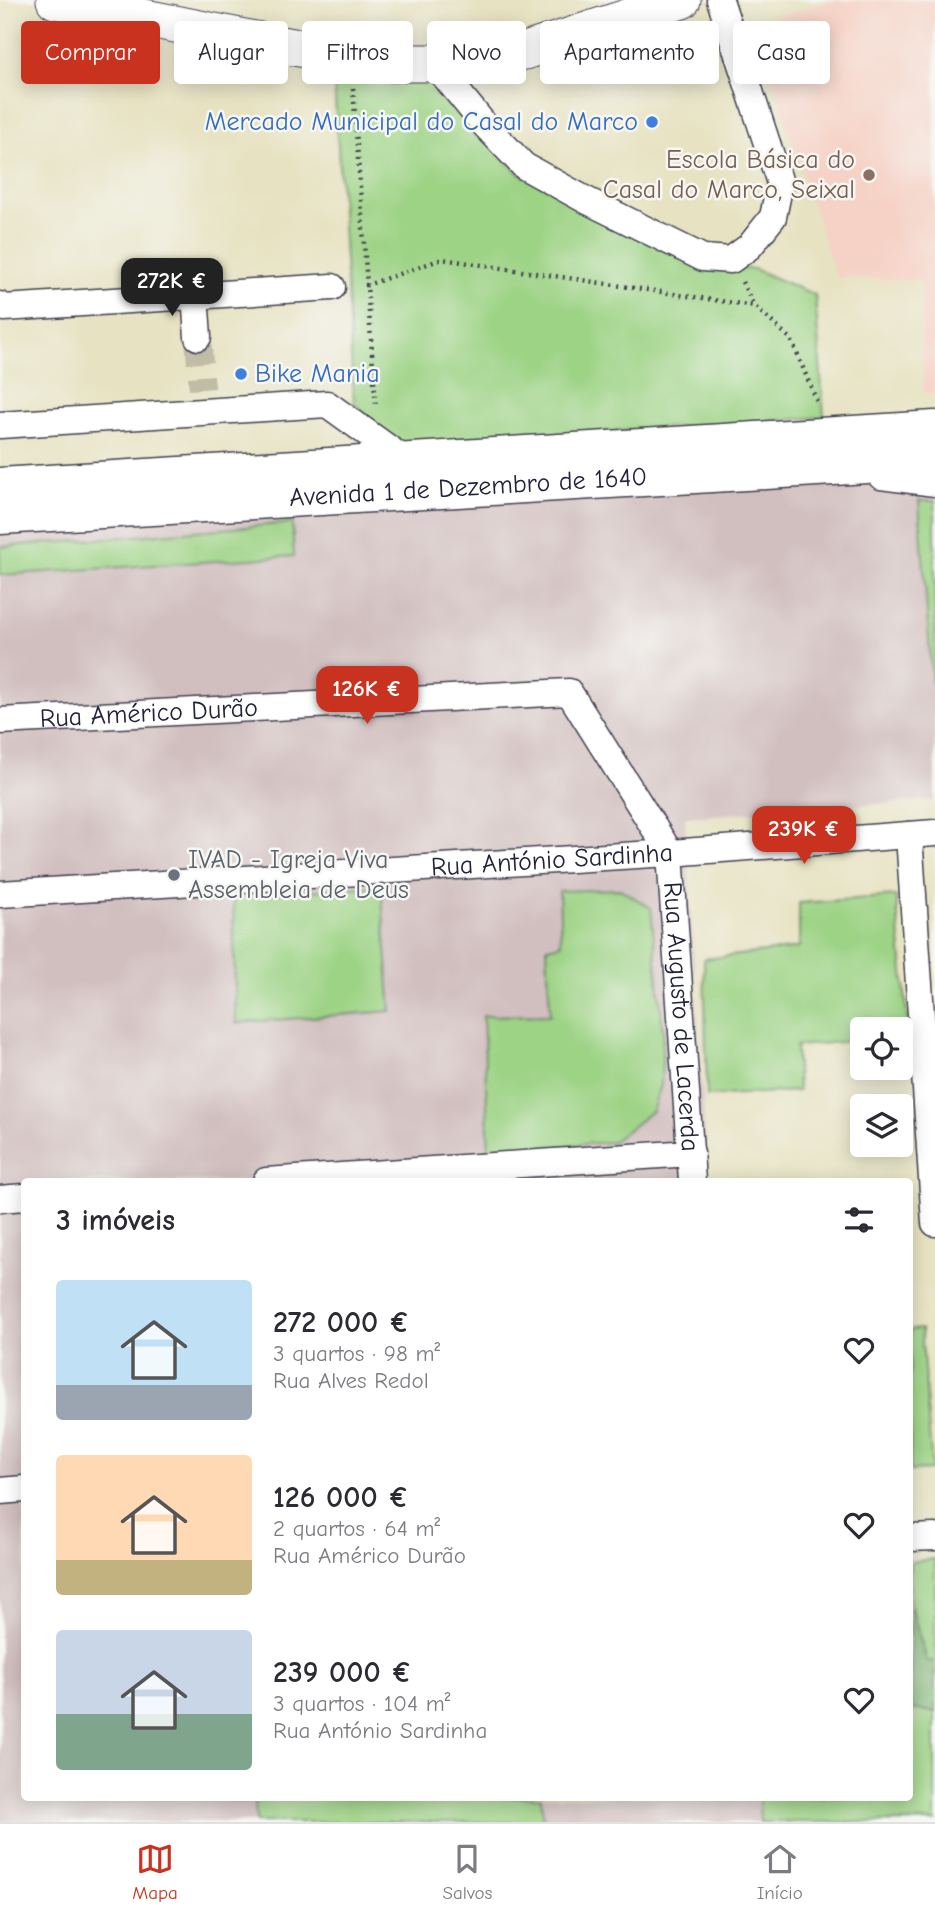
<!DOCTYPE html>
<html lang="pt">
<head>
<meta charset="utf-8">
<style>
  :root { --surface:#fff; --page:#f2f2f3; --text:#2b2b33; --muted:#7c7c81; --line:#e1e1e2; --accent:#c8321e }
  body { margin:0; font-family:"Comic Neue",sans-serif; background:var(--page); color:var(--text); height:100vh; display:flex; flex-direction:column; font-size:26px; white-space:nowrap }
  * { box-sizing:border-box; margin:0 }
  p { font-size:23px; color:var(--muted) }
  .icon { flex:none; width:38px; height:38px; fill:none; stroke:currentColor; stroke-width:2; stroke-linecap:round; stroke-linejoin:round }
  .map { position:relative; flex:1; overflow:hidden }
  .side { position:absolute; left:21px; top:1178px; width:892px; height:623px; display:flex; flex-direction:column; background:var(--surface); border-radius:7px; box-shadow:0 4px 18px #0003 }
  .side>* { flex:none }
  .hud { position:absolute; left:21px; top:21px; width:894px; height:63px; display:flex; gap:14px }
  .controls { position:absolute; left:850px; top:1017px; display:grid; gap:14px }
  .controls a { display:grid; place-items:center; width:63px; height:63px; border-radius:7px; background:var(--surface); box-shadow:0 4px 18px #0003; font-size:35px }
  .price { position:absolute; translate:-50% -60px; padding:0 16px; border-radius:14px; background:var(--accent); color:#fff; font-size:23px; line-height:46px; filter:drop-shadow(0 2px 4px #0008) }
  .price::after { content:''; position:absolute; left:50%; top:42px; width:21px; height:16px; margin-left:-10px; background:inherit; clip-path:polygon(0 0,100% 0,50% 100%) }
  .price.current { background:#222; color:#fff }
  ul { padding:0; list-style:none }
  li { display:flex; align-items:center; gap:21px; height:175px; padding:0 35px }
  li span { display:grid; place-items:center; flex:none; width:196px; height:140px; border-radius:7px; color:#555 }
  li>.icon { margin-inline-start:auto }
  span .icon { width:84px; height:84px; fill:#fffc; stroke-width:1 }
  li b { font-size:30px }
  h2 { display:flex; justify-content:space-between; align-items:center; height:84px; padding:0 35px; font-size:30px }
  .pill { padding:0 24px; border-radius:7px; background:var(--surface); box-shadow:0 4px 18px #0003; font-size:24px; line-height:63px }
  .pill.current { background:var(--accent); color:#fff }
  .menu { display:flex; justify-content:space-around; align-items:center; height:98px; border-top:2px solid var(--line); background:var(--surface); font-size:19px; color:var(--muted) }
  .menu a { display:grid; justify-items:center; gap:4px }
  .menu .current { color:var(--accent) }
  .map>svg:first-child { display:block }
</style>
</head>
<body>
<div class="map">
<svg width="935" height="1822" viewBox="0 0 935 1822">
  <rect width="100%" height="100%" fill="#f6f6f2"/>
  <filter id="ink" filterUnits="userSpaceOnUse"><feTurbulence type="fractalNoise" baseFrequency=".0143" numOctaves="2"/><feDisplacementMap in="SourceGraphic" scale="14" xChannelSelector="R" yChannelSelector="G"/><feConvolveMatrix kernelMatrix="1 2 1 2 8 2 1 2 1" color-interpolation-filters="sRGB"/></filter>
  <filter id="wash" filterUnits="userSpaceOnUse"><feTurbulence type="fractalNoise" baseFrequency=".00686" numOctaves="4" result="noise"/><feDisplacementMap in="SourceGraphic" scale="28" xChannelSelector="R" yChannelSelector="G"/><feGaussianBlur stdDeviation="1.57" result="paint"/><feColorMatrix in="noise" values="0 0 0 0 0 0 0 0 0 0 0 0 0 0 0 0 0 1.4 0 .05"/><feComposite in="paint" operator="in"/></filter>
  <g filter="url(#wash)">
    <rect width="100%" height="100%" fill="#e7e2c1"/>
    <path fill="#f6d1c5" d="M835,0H935V394L923,393L921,281L836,277L770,72L788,66L772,18Z"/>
    <path fill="#d1bfbf" d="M935,445V800L685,817L708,1181H24V1797H255L256,1822H0V502Z
      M541,1797H759L760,1822H543Z"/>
    <path fill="#9dd385" stroke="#607a60" stroke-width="2" d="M342,72L436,79L517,172L710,267L754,269L815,295L824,417L398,446L354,403L334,83Z
      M919,501H935V685L932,682Z
      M292,523L294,556L0,575V547Z
      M381,886L391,1011L236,1023L233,896Z
      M620,889L651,908L663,1032L661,1085L652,1111L612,1142L489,1151L483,1016L550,1015L547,947L561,944L559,891Z
      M896,896L909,1036H901V1029H863V1040L796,1046L798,1091L707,1096L704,959L799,948V903Z
      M921,1329L932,1470L910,1471V1330Z
      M935,1559V1661H927L910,1604V1562Z
      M910,1709L935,1712V1822H760L759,1797H910Z
      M255,1797H541L543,1822H256Z"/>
    <path fill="#7eb572" stroke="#506c56" stroke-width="2" d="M910,1604L927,1661H935V1712L910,1709Z"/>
  </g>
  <g filter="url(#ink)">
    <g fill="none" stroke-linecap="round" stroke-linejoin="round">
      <path stroke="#c0bca6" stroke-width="26" stroke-dasharray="26 13" stroke-linecap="butt" d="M198,337L202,389"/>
      <defs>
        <g id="minor">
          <path d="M434,63L483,123L524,166L584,199L703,258L731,260L750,246L773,217L780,183L720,0"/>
          <path d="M195,295L198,337"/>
          <path d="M0,305L4,308L332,287"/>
          <path d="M0,425L327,404L409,463"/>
          <path d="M881,476L935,483"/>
          <path id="s1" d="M0,721L569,692L670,853L692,1181"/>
          <path d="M909,835L935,1223"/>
          <path id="s2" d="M0,894L670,853L935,833"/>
          <path d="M266,1181L691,1153"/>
          <path d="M0,1199L24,1197"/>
          <path d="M0,1491L24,1489"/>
          <path d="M910,1538L935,1537"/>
        </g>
        <path id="secondary" d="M55,0L275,44L392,63H434L525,51L682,0"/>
        <g id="primary">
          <path d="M0,487L935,430"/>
          <path id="s3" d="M0,515L935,460"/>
        </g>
      </defs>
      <use href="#minor" stroke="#403f4f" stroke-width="29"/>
      <use href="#secondary" stroke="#403f4f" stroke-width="39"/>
      <use href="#primary" stroke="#403f4f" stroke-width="41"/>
      <path stroke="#403f4f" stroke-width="4.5" stroke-dasharray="2 5" stroke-linecap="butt" d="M353,88L367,285L442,259L754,306L791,339L818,404
        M742,282L754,306
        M365,285H367L376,407"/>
      <use href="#minor" stroke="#fff" stroke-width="26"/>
      <use href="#secondary" stroke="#fff" stroke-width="37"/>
      <use href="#primary" stroke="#fff" stroke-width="38"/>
    </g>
  </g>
  <g fill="#3f7fe0" stroke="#f6f6f2" stroke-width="2.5">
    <circle cx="652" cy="122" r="7"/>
    <circle cx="241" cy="374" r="7"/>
  </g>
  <circle fill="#8d6e63" stroke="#f6f6f2" stroke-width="2.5" cx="869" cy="175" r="7"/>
  <circle fill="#6b7280" stroke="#f6f6f2" stroke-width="2.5" cx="174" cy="875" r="7"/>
  <g text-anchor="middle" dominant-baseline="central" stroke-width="5" stroke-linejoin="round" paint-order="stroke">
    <g font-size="26" fill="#366cbe" stroke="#f6f6f2" text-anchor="end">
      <text x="638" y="122">Mercado Municipal do Casal do Marco</text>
      <text x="255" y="374" text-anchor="start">Bike Mania</text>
    </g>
    <g font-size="26" fill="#785e54" stroke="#f6f6f2" text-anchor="end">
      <text x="855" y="160">Escola Básica do<tspan x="855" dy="30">Casal do Marco, Seixal</tspan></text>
    </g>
    <g font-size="26" fill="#22223b" stroke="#f6f6f2">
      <text stroke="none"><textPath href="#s3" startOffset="469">Avenida 1 de Dezembro de 1640</textPath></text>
      <text stroke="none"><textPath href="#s1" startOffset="149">Rua Américo Durão</textPath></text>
      <text stroke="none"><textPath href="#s2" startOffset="553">Rua António Sardinha</textPath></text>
      <text stroke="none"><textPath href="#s1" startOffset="924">Rua Augusto de Lacerda</textPath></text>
    </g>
    <g font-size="26" fill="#5b616d" stroke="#f6f6f2" text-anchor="start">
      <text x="188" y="860">IVAD - Igreja Viva<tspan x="188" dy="30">Assembleia de Deus</tspan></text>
    </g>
  </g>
</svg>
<div class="controls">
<a><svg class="icon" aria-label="locate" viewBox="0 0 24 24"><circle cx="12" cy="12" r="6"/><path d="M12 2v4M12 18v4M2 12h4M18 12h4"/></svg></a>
<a><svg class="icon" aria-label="layers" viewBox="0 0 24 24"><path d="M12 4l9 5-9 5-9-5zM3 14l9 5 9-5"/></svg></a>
</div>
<b class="price current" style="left:172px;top:318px">272K €</b>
<b class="price" style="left:367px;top:726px">126K €</b>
<b class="price" style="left:804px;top:866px">239K €</b>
<div class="hud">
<a class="pill current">Comprar</a>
<a class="pill">Alugar</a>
<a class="pill">Filtros</a>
<a class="pill">Novo</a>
<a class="pill">Apartamento</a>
<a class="pill">Casa</a>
</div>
<section class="side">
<h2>3 imóveis<svg class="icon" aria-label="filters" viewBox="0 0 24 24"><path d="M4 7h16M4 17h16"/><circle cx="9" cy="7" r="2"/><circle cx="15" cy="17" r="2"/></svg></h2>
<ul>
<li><span style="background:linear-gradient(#bfe0f5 75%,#9aa5b1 0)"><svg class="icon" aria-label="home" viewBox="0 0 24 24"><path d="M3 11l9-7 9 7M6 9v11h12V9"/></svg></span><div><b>272 000 €</b><p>3 quartos · 98 m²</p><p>Rua Alves Redol</p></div><svg class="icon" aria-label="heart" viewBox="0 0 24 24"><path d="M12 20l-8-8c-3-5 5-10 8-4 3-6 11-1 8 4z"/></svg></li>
<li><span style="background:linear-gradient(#ffd9b3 75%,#c2b280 0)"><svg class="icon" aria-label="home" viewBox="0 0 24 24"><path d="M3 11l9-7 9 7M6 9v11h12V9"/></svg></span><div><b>126 000 €</b><p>2 quartos · 64 m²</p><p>Rua Américo Durão</p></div><svg class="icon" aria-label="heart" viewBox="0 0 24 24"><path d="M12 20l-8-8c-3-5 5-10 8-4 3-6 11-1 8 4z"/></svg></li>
<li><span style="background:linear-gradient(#c9d6e8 60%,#7fa58c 0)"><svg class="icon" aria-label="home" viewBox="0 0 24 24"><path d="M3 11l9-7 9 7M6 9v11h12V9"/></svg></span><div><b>239 000 €</b><p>3 quartos · 104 m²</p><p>Rua António Sardinha</p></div><svg class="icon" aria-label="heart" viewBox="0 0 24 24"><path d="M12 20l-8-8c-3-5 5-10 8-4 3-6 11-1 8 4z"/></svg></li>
</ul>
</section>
</div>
<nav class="menu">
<a class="current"><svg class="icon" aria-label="map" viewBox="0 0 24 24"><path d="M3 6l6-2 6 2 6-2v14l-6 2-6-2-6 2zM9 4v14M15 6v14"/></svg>Mapa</a>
<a><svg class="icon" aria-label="saved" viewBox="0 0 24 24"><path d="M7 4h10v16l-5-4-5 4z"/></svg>Salvos</a>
<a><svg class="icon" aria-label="home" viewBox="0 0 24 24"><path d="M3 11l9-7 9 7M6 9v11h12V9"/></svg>Início</a>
</nav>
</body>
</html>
